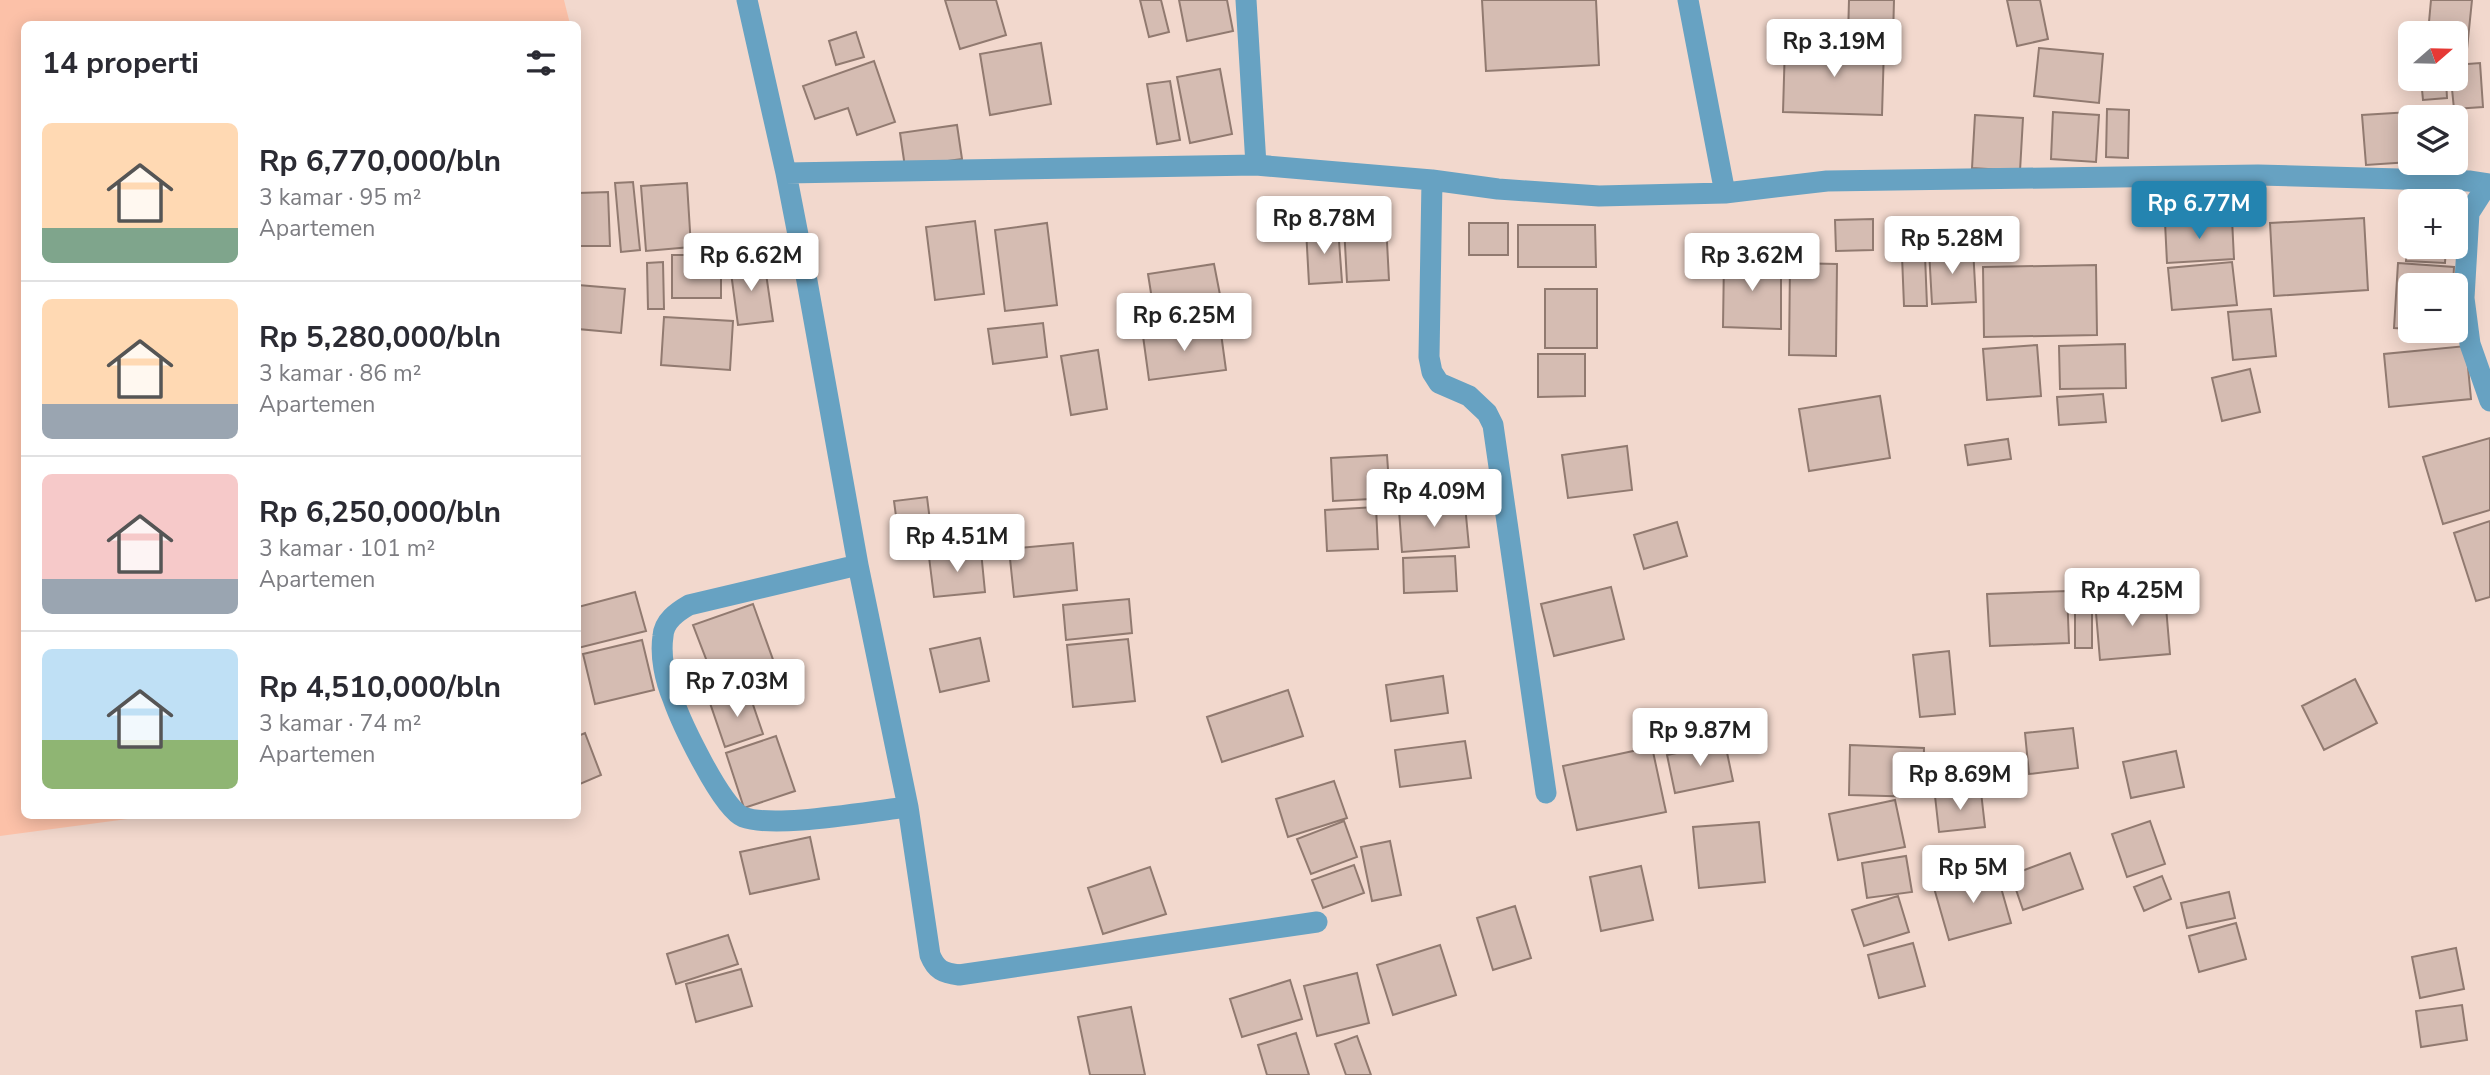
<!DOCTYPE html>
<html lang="id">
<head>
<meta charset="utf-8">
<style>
  :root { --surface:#fff; --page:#f7f7f7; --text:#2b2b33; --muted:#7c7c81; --line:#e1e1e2; --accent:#2484b0 }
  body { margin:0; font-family:"Nunito Sans",sans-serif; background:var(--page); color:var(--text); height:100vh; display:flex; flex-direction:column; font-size:26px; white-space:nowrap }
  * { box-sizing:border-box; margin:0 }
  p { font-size:23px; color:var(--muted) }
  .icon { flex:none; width:38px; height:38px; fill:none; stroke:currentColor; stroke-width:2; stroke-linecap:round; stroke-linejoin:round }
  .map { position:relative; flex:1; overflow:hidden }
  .panel { position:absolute; left:21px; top:21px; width:560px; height:798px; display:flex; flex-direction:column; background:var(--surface); border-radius:10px; box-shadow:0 4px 18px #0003 }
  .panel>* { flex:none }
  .needle { width:46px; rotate:70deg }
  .tools { position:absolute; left:2398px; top:21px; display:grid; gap:14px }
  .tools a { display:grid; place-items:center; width:70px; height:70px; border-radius:10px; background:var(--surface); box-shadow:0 4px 18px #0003; font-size:35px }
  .price { position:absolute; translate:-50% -60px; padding:0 16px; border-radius:7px; background:#fff; color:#222; font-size:23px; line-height:46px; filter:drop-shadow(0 2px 4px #0008) }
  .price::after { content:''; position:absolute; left:50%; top:42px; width:21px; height:16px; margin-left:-10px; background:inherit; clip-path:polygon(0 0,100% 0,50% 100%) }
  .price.selected { background:var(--accent); color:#fff }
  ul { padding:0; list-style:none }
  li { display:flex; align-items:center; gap:21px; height:175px; padding:0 21px }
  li+li { border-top:2px solid var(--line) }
  li span { display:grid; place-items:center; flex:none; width:196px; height:140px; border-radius:10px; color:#555 }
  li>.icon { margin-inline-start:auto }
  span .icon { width:84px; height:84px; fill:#fffc; stroke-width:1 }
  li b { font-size:30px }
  h2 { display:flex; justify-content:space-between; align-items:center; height:84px; padding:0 21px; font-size:30px }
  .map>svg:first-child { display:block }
</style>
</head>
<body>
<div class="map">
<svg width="2490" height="1075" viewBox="0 0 2490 1075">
  <rect width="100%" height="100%" fill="#f2d8cd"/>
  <path fill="#fcc1a8" d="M0,0H564L570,24H24V816H150L0,836Z"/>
  <path fill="#d5bcb2" stroke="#917a70" stroke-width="2" d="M945,0H996L1006,35L960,49Z
    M1140,0H1161L1169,32L1149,37Z
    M1179,0H1227L1233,31L1187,41Z
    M1482,0H1596L1599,65L1486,71Z
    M1849,0H1894L1893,38L1848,37Z
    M2007,0H2040L2048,39L2017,46Z
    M2431,0H2472L2467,49L2455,48V33H2428Z
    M856,32L864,57L836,65L829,41Z
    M1041,43L1051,104L990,115L980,54Z
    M1785,44L1884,47L1882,115L1783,112Z
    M2039,48L2103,54L2099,103L2034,96Z
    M874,61L895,122L857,135L848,108L815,119L803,86Z
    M2480,63L2483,107L2454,109L2451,79H2455V65Z
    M1220,69L1232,134L1190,143L1177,77Z
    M2421,79H2446L2447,98L2423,100Z
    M1170,81L1180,140L1157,144L1147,84Z
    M2107,109L2129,110L2128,158L2106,157Z
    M2053,112L2099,115L2096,162L2051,159Z
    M2410,112V162L2366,165L2362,115Z
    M1975,115L2023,118L2020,171L1972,168Z
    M957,125L962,159L905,167L900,133Z
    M633,182L640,250L621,252L615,183Z
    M687,183L691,247L646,251L641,186Z
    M608,192L610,246H578V193Z
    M2409,214L2410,247H2446L2445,263L2406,261Z
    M2364,218L2368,290L2274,296L2270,223Z
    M1873,219V250L1836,251L1835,220Z
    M2232,219L2234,259L2167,263L2165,222Z
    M975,221L984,294L935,300L926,227Z
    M1047,223L1057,305L1005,311L995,230Z
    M1386,223L1389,280L1347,282L1344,226Z
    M1469,223H1508V255H1469Z
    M1518,225H1595L1596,267H1518Z
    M1338,227L1342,282L1309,284L1306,229Z
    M1973,248L1976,302L1932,304L1929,250Z
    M672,255H721V298H672Z
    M1925,255L1927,306H1904L1902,256Z
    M1724,258L1781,259V329L1723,327Z
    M764,260L773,321L738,325L730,265Z
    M663,262L664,309H648L647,263Z
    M2232,262L2237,305L2172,310L2168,268Z
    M1790,263L1837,264L1836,356L1789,355Z
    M2398,263L2454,267L2453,285H2410V329L2394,328Z
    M1214,264L1221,300L1154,312L1148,274Z
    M2096,265L2097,335L1984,337L1983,267Z
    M578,285L625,289L621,333L578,329Z
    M1545,289H1597V348H1545Z
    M2271,309L2276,356L2233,360L2228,312Z
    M664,317L733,321L730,370L661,365Z
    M1043,323L1047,357L993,364L988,329Z
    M1220,326L1226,370L1149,380L1143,336Z
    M2125,344L2126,388L2060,389L2059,346Z
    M2037,345L2041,396L1987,400L1983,349Z
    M2466,346L2471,399L2389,407L2384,354Z
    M1098,350L1107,409L1071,415L1061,356Z
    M1538,354H1585V396L1538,397Z
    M2250,369L2260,412L2222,421L2212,378Z
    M2103,394L2106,422L2059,425L2057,397Z
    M1880,396L1890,458L1809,471L1799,409Z
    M2490,438V510L2443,524L2423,457Z
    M2008,439L2011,459L1968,465L1965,445Z
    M1627,446L1632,490L1568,498L1562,455Z
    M1387,455L1390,498L1333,501L1331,458Z
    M927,497L930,521L897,524L894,501Z
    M1465,505L1469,547L1402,552L1399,510Z
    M1376,507L1378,549L1327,551L1325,510Z
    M2490,521V597L2476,601L2454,533Z
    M1677,522L1687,556L1644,569L1634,535Z
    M1073,543L1077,590L1014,597L1009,549Z
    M981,551L985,592L934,597L929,557Z
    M1455,556L1457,591L1404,593L1403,558Z
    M1611,587L1624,639L1554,656L1541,604Z
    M2067,591L2069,643L1990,646L1987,594Z
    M635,592L646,631L578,648V607Z
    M2165,595L2170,654L2100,660L2095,601Z
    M2075,598H2092V648H2075Z
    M1129,599L1132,633L1066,640L1063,605Z
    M753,604L776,668L718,690L693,625Z
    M980,638L989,681L940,692L930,649Z
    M1128,639L1135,701L1073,707L1067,645Z
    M642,640L654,690L595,704L583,654Z
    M1949,651L1955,714L1920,717L1913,655Z
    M1443,676L1448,713L1391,721L1386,685Z
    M2355,679L2377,723L2324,750L2302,706Z
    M748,690L763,734L725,747L710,703Z
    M1288,690L1303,736L1222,762L1207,717Z
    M2073,728L2078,768L2029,774L2025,733Z
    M585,733L601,775L580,784L578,778V736Z
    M776,736L795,791L744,808L726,753Z
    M1465,741L1471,778L1400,787L1395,750Z
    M1725,743L1733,781L1675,793L1667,755Z
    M1850,745L1924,748L1923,797L1849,795Z
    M1652,747L1666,812L1577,830L1563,766Z
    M2176,751L2184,787L2131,798L2123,762Z
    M1334,781L1347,818L1288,837L1276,799Z
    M1981,792L1985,827L1939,832L1935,796Z
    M1895,800L1905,847L1838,860L1829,814Z
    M1344,821L1357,857L1311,874L1297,839Z
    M2150,821L2165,864L2127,877L2112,834Z
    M1759,822L1765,882L1699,888L1693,827Z
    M810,837L819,879L750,894L740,852Z
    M1390,841L1401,895L1372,901L1361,847Z
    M2070,853L2083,889L2023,910L2011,875Z
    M1906,856L1912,892L1867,898L1862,863Z
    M1354,865L1364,893L1323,908L1312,880Z
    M1641,866L1653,920L1601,931L1590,877Z
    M1150,867L1166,914L1103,934L1088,888Z
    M1996,870L2011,923L1949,940L1934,888Z
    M2162,876L2171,899L2144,911L2134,887Z
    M2229,892L2235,918L2187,928L2181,903Z
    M1898,896L1909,932L1864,946L1852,910Z
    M1515,906L1531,958L1493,970L1477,918Z
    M2236,923L2246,959L2199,972L2189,936Z
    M728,935L738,964L676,984L667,954Z
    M1913,943L1925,986L1879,998L1868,955Z
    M1440,945L1456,995L1393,1015L1377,965Z
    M2456,948L2464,989L2420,998L2412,957Z
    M741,969L752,1006L696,1022L686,984Z
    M1357,973L1369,1023L1317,1036L1304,986Z
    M1290,980L1302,1019L1242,1037L1230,999Z
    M2462,1005L2467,1040L2421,1047L2416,1011Z
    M1131,1007L1145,1075H1090L1078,1017Z
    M1296,1033L1309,1075H1267L1258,1045Z
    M1357,1036L1371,1075H1346L1335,1044Z"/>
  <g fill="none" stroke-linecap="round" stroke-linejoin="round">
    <path stroke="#67a2c2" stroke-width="21" d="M747,0L786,173L807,281L858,565L908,807L930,955C936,970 943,973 959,975L1317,922
      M1246,0L1256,165
      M1688,0L1725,193
      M786,173L1256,165L1432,180L1498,189L1599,196L1725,193L1827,181L2258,175L2469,181L2490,184
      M1432,180L1429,357L1432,372L1439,383L1469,396L1487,413L1493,425L1546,793
      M2487,185L2469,213L2464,298L2470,344L2490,401
      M858,565L689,605C677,612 664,621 663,636C660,656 665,680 673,699C681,722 722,809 743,817C775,829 870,811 908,807"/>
  </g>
</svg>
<div class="tools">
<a><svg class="needle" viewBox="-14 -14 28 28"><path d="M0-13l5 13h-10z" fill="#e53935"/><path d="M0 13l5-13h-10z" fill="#7c7c81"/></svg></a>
<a><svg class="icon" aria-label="layers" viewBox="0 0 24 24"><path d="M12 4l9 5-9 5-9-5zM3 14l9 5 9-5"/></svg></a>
<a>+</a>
<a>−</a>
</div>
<b class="price" style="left:1834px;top:79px">Rp 3.19M</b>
<b class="price selected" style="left:2199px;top:241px">Rp 6.77M</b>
<b class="price" style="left:1324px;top:256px">Rp 8.78M</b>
<b class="price" style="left:1952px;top:276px">Rp 5.28M</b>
<b class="price" style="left:751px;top:293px">Rp 6.62M</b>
<b class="price" style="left:1752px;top:293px">Rp 3.62M</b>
<b class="price" style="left:1184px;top:353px">Rp 6.25M</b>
<b class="price" style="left:1434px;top:529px">Rp 4.09M</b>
<b class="price" style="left:957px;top:574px">Rp 4.51M</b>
<b class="price" style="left:2132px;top:628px">Rp 4.25M</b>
<b class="price" style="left:737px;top:719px">Rp 7.03M</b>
<b class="price" style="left:1700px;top:768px">Rp 9.87M</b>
<b class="price" style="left:1960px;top:812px">Rp 8.69M</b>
<b class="price" style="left:1973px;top:905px">Rp 5M</b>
<section class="panel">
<h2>14 properti<svg class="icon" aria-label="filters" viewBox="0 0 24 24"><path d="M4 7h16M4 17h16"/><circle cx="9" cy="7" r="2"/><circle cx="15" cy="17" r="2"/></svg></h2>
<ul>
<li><span style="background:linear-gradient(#ffd9b3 75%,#7fa58c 0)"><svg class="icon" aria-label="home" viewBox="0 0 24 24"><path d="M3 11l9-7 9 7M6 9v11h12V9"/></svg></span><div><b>Rp 6,770,000/bln</b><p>3 kamar · 95 m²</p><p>Apartemen</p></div></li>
<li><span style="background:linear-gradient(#ffd9b3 75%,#9aa5b1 0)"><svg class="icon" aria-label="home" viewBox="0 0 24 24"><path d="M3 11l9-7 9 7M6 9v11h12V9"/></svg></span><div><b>Rp 5,280,000/bln</b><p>3 kamar · 86 m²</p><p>Apartemen</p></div></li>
<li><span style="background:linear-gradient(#f6c9c9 75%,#9aa5b1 0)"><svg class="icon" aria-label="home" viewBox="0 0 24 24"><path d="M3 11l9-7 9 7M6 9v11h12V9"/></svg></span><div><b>Rp 6,250,000/bln</b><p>3 kamar · 101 m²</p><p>Apartemen</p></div></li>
<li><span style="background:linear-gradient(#bfe0f5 65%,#8fb573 0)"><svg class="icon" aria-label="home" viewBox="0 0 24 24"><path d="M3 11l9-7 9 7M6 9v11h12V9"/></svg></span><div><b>Rp 4,510,000/bln</b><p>3 kamar · 74 m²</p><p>Apartemen</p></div></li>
</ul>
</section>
</div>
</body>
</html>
